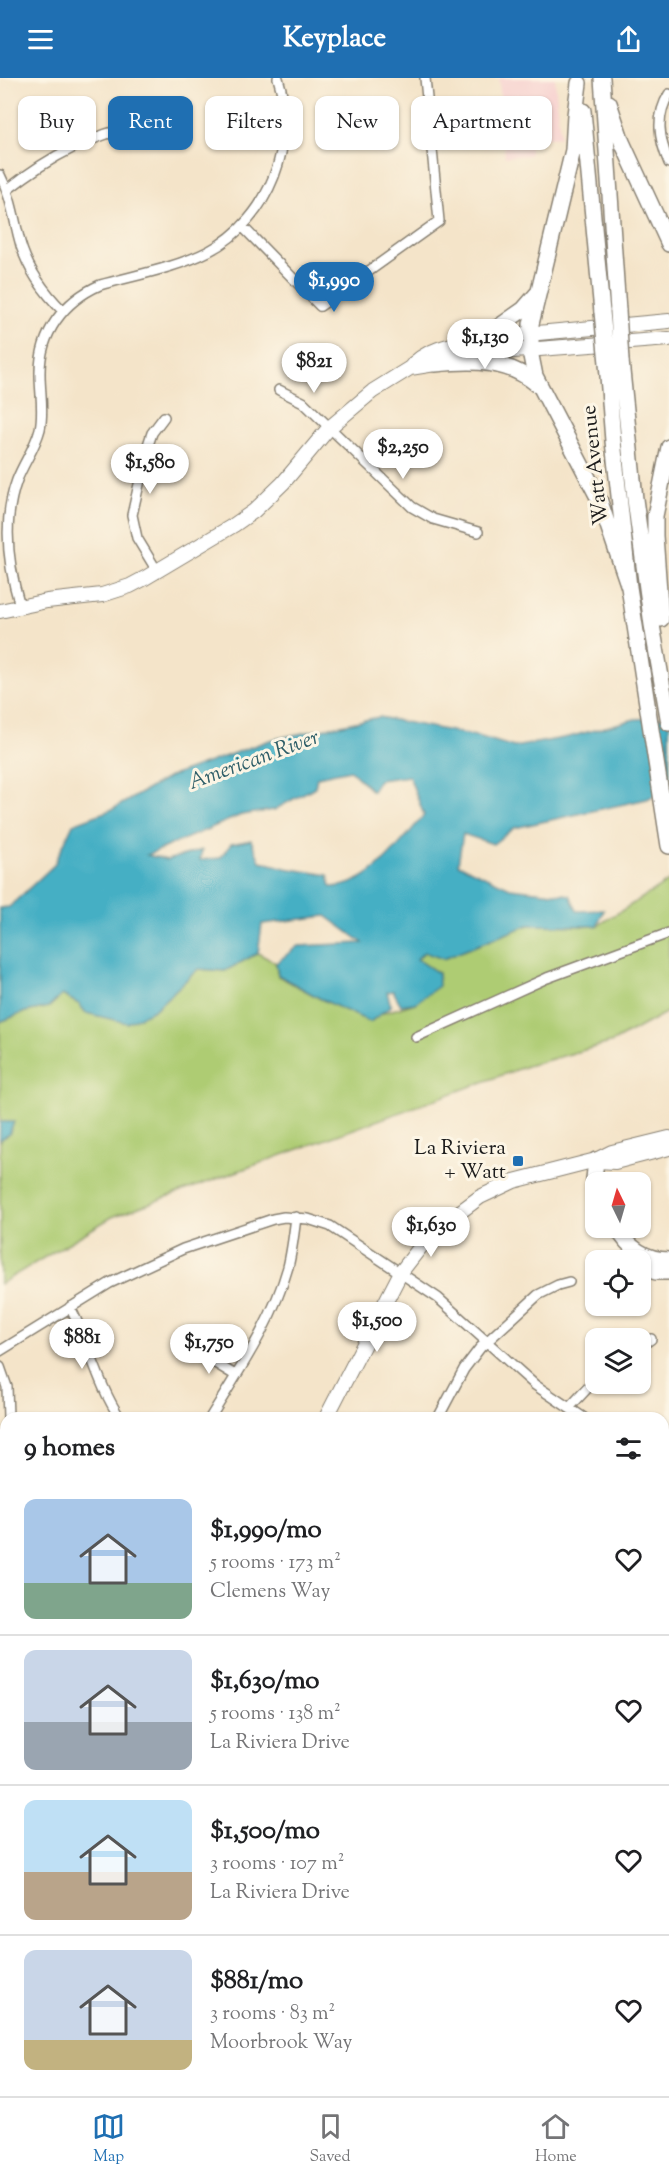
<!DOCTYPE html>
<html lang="en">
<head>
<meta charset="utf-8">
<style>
  :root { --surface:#fff; --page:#f6f6f6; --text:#202124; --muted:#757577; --line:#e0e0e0; --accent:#1f6fb2 }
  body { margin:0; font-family:"Sorts Mill Goudy",serif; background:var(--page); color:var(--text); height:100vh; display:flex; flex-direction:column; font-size:22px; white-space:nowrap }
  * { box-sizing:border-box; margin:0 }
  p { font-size:20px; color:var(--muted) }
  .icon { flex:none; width:33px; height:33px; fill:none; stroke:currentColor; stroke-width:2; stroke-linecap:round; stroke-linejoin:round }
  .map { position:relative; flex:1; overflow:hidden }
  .details { position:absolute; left:0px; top:1334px; width:669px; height:686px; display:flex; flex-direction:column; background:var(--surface); border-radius:18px 18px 0 0; box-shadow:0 2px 4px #0004 }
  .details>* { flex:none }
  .hud { position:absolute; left:18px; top:18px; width:633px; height:54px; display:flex; gap:12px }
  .needle { width:39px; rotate:355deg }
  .controls { position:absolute; left:585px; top:1094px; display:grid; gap:12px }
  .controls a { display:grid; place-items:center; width:66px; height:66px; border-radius:12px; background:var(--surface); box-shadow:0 2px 4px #0004; font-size:30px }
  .price { position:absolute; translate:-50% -51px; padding:0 14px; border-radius:21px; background:#fff; color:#222; font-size:20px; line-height:39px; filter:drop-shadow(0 2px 3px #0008) }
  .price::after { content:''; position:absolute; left:50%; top:36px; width:18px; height:14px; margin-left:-9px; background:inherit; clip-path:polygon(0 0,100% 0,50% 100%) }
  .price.on { background:var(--accent); color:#fff }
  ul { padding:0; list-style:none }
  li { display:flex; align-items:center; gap:18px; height:150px; padding:0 24px }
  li+li { border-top:2px solid var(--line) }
  li span { display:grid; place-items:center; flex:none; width:168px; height:120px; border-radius:12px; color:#555 }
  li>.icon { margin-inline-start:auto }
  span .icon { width:72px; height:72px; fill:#fffc; stroke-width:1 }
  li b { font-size:26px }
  h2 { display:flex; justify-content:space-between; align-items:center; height:72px; padding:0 24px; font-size:26px }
  .pill { padding:0 21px; border-radius:12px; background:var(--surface); box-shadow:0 2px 4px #0004; font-size:21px; line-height:54px }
  .pill.on { background:var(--accent); color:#fff }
  header { display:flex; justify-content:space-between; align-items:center; height:78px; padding:0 24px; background:var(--accent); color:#fff; font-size:27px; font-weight:700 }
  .menu { display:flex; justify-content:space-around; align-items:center; height:84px; border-top:2px solid var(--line); background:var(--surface); font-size:16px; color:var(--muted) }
  .menu a { display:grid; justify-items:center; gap:3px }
  .menu .on { color:var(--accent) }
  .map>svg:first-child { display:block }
</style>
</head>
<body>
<header><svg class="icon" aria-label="menu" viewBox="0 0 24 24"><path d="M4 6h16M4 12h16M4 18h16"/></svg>Keyplace<svg class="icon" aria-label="share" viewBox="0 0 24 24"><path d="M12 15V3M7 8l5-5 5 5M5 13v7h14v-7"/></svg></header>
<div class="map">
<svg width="669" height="2018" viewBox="0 0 669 2018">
  <rect width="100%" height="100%" fill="#fcf5e5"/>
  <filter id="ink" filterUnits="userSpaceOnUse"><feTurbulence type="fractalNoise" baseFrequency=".0167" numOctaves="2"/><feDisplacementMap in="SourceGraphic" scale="12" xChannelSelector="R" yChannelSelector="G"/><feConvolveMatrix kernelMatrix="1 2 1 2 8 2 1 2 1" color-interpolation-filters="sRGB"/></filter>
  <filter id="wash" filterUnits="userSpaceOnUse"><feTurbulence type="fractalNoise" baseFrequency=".008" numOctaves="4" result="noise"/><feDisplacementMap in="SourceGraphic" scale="24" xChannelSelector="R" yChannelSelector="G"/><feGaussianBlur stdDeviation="1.35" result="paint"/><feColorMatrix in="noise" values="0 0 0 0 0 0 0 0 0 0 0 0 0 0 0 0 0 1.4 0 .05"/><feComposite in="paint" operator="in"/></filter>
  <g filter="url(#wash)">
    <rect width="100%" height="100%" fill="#f4e4c9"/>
    <path fill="#f7d0cf" d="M499,0H555L560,59L529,61L530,77L505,79Z"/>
    <path fill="#aecc73" stroke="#657448" stroke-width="1.5" d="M669,803V933L613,964L527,988L112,1139L0,1206V1062L9,1056L13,1045L0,1044V944L25,934L49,929L62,917L79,926L86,935L154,932L198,891L225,893L258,875L276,885L278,898L321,921L370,944L383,935L415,925L438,895L417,881L424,874L443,881L528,847L597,848Z
      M6,1664V1952L0,1953V1666Z"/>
    <path fill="#45afc4" stroke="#306670" stroke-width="1.5" fill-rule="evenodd" d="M379,639L481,659L514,669L569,659L635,641L669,639V711L647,721L514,750L493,766L463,756L458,786L510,810L570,817L577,833L604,832L597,848L528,847L443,881L424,874L417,881L438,895L439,908L415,925L401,927L393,913L387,914L391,928L370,944L321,921L278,897L276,885L298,868L363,865L326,838L262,846L258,875L225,893L198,891L154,932L127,945L86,935L79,926L62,917L49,929L25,934L0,944V830L9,829L54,787L73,746L113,731L169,699L270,662ZM350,692L372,713L379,702L409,698L424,737C401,764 370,809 331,809L328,797L285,790L260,783L251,762L231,766L220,780L200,782L202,772L167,782L147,777L241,737L274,732L315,709L317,699Z
      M0,1044H14L9,1056L0,1062Z"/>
  </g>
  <g filter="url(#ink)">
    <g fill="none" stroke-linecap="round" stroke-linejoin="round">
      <defs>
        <path id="street" d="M669,16C655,39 659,61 669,85
          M0,97C10,116 13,135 18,156C24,186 41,211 63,233
          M7,112C46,81 90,56 139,48
          M242,148L320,228L439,143L425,0
          M279,312L303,324L412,429L433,441L478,454
          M157,493L137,460L132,437L148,367L152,355L164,339
          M20,528C8,488 2,443 17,402C24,384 35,370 40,351C44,333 40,315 40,297C39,255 64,223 100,207C136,197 176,190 209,173C270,141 298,64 278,0
          M416,959L547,900L669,855
          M70,1229C89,1265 97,1305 120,1340
          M640,1269L651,1261
          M0,1273L110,1205L183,1171L273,1141L284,1139L308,1141L330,1148L438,1220L535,1307L584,1340
          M197,1274L235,1297
          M0,1289L7,1309L8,1340
          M569,1330L596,1301
          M210,1340C239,1292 273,1243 288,1189C292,1173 294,1156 296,1139
          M438,1340L464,1291L480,1270L538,1217L558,1207L569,1204
          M6,1359L4,1378L6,1400
          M663,1369L669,1365
          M663,1434L669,1451
          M663,1496L669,1497
          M0,1550L6,1548
          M663,1569L669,1556
          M663,1658L669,1662
          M370,2013L371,2018
          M465,2013L466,2018
          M561,2013L562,2018
          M656,2013L657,2018"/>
        <path id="secondary" d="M410,290C424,270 460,265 483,260L669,243
          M0,533L47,523L102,517L130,508L145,500L234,447L254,433L283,405L329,350L373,313L410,290L435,286L460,277L669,261
          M598,1083L615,1084L669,1070
          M326,1340L401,1194L422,1167L441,1148L480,1119L514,1103L596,1082L612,1074L669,1060
          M0,1652L6,1650"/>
        <path id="primary" d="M602,0L618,233
          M579,5L575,37L573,72L531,246V278L535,298L599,421L629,509
          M609,25L622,64L669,166
          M583,33L602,234
          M483,260L524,231L537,216
          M621,283L635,421L652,547L669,645
          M607,285L613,363L629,509L669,768
          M435,286C472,282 508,281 538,307
          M661,541L655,458V438L669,369
          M596,1108L594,1101L596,1082
          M617,1149C628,1170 645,1182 669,1182
          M640,1189L656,1194H669"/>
        <path id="highway" d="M663,1803L669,1801
          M663,1826L669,1825
          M663,1852L669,1851
          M663,1885L669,1884
          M0,1980L6,1978
          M0,2003L6,2002"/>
      </defs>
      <use href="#street" stroke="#888072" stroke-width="12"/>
      <use href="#secondary" stroke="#888072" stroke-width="16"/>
      <use href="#primary" stroke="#888072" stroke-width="18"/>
      <use href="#highway" stroke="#888072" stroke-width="21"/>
      <use href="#street" stroke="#fff" stroke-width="9"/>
      <use href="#secondary" stroke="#fff" stroke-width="14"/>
      <use href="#primary" stroke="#fff" stroke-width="15"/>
      <use href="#highway" stroke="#fff" stroke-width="18"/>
      <defs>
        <path id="primary-bridge" d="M618,233L621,283
          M602,234L607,285"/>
      </defs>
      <use href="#primary-bridge" stroke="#888072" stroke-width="18" stroke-linecap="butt"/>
      <use href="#primary-bridge" stroke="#fff" stroke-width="15"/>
    </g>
  </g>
  <rect fill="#1f6fb2" stroke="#fcf5e5" stroke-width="2" x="512" y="1077" width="12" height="12" rx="3"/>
  <g text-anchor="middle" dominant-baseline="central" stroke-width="6" stroke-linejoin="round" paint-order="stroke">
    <g font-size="21" fill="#1c1c1c" stroke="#fcf5e5">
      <text transform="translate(596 387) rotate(-96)">Watt Avenue</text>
    </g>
    <g font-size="21" fill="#1c1c1c" stroke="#fcf5e5" text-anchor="end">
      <text x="506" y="1071">La Riviera<tspan x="506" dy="24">+ Watt</tspan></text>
    </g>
    <g font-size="22" font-style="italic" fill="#2e5e68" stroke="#fcf5e5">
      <text transform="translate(254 683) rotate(-20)">American River</text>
    </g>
  </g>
</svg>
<div class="controls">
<a><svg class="needle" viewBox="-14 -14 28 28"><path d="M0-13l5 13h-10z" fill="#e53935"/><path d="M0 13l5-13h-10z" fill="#757577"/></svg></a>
<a><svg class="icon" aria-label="locate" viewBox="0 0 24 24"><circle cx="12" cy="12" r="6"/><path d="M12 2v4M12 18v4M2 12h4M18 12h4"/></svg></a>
<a><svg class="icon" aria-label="layers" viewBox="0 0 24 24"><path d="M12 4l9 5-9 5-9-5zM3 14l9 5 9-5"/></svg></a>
</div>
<b class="price on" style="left:334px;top:235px">$1,990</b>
<b class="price" style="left:485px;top:292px">$1,130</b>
<b class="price" style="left:314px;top:316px">$821</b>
<b class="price" style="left:403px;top:402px">$2,250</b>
<b class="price" style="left:150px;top:417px">$1,580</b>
<b class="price" style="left:431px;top:1180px">$1,630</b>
<b class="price" style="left:377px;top:1275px">$1,500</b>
<b class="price" style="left:82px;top:1292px">$881</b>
<b class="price" style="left:209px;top:1297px">$1,750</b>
<div class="hud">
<a class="pill">Buy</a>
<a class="pill on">Rent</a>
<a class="pill">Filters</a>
<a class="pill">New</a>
<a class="pill">Apartment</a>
</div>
<section class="details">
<h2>9 homes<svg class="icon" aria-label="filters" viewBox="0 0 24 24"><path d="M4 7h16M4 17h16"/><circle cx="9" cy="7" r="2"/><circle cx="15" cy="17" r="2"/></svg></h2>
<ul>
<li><span style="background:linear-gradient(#a9c7e8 70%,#7fa58c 0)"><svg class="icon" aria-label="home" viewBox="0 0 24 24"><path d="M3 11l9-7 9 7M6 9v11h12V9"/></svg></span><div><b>$1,990/mo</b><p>5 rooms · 173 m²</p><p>Clemens Way</p></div><svg class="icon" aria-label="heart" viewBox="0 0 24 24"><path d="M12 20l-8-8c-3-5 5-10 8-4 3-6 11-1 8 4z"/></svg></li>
<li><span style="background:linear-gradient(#c9d6e8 60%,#9aa5b1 0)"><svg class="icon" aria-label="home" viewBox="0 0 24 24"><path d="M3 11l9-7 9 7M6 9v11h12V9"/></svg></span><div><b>$1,630/mo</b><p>5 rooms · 138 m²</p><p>La Riviera Drive</p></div><svg class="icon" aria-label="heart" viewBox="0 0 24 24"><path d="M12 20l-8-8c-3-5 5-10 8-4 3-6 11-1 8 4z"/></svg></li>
<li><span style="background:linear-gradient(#bfe0f5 60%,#b9a48a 0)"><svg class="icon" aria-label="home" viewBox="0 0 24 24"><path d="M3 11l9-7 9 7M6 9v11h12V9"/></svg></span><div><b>$1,500/mo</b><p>3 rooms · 107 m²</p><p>La Riviera Drive</p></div><svg class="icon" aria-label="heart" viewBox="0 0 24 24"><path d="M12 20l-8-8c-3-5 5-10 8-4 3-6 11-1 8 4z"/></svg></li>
<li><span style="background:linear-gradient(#c9d6e8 75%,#c2b280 0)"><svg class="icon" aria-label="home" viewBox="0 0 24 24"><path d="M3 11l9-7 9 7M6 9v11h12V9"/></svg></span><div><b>$881/mo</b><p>3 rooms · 83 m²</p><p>Moorbrook Way</p></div><svg class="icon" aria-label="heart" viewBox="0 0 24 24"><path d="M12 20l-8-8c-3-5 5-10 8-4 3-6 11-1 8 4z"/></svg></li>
</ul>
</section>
</div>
<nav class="menu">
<a class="on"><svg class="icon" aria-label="map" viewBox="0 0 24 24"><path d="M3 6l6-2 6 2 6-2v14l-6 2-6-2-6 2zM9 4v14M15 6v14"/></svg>Map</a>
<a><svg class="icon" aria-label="saved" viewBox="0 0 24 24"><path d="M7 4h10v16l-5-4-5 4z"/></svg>Saved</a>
<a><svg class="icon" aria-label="home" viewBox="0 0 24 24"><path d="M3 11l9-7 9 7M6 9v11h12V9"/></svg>Home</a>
</nav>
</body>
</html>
